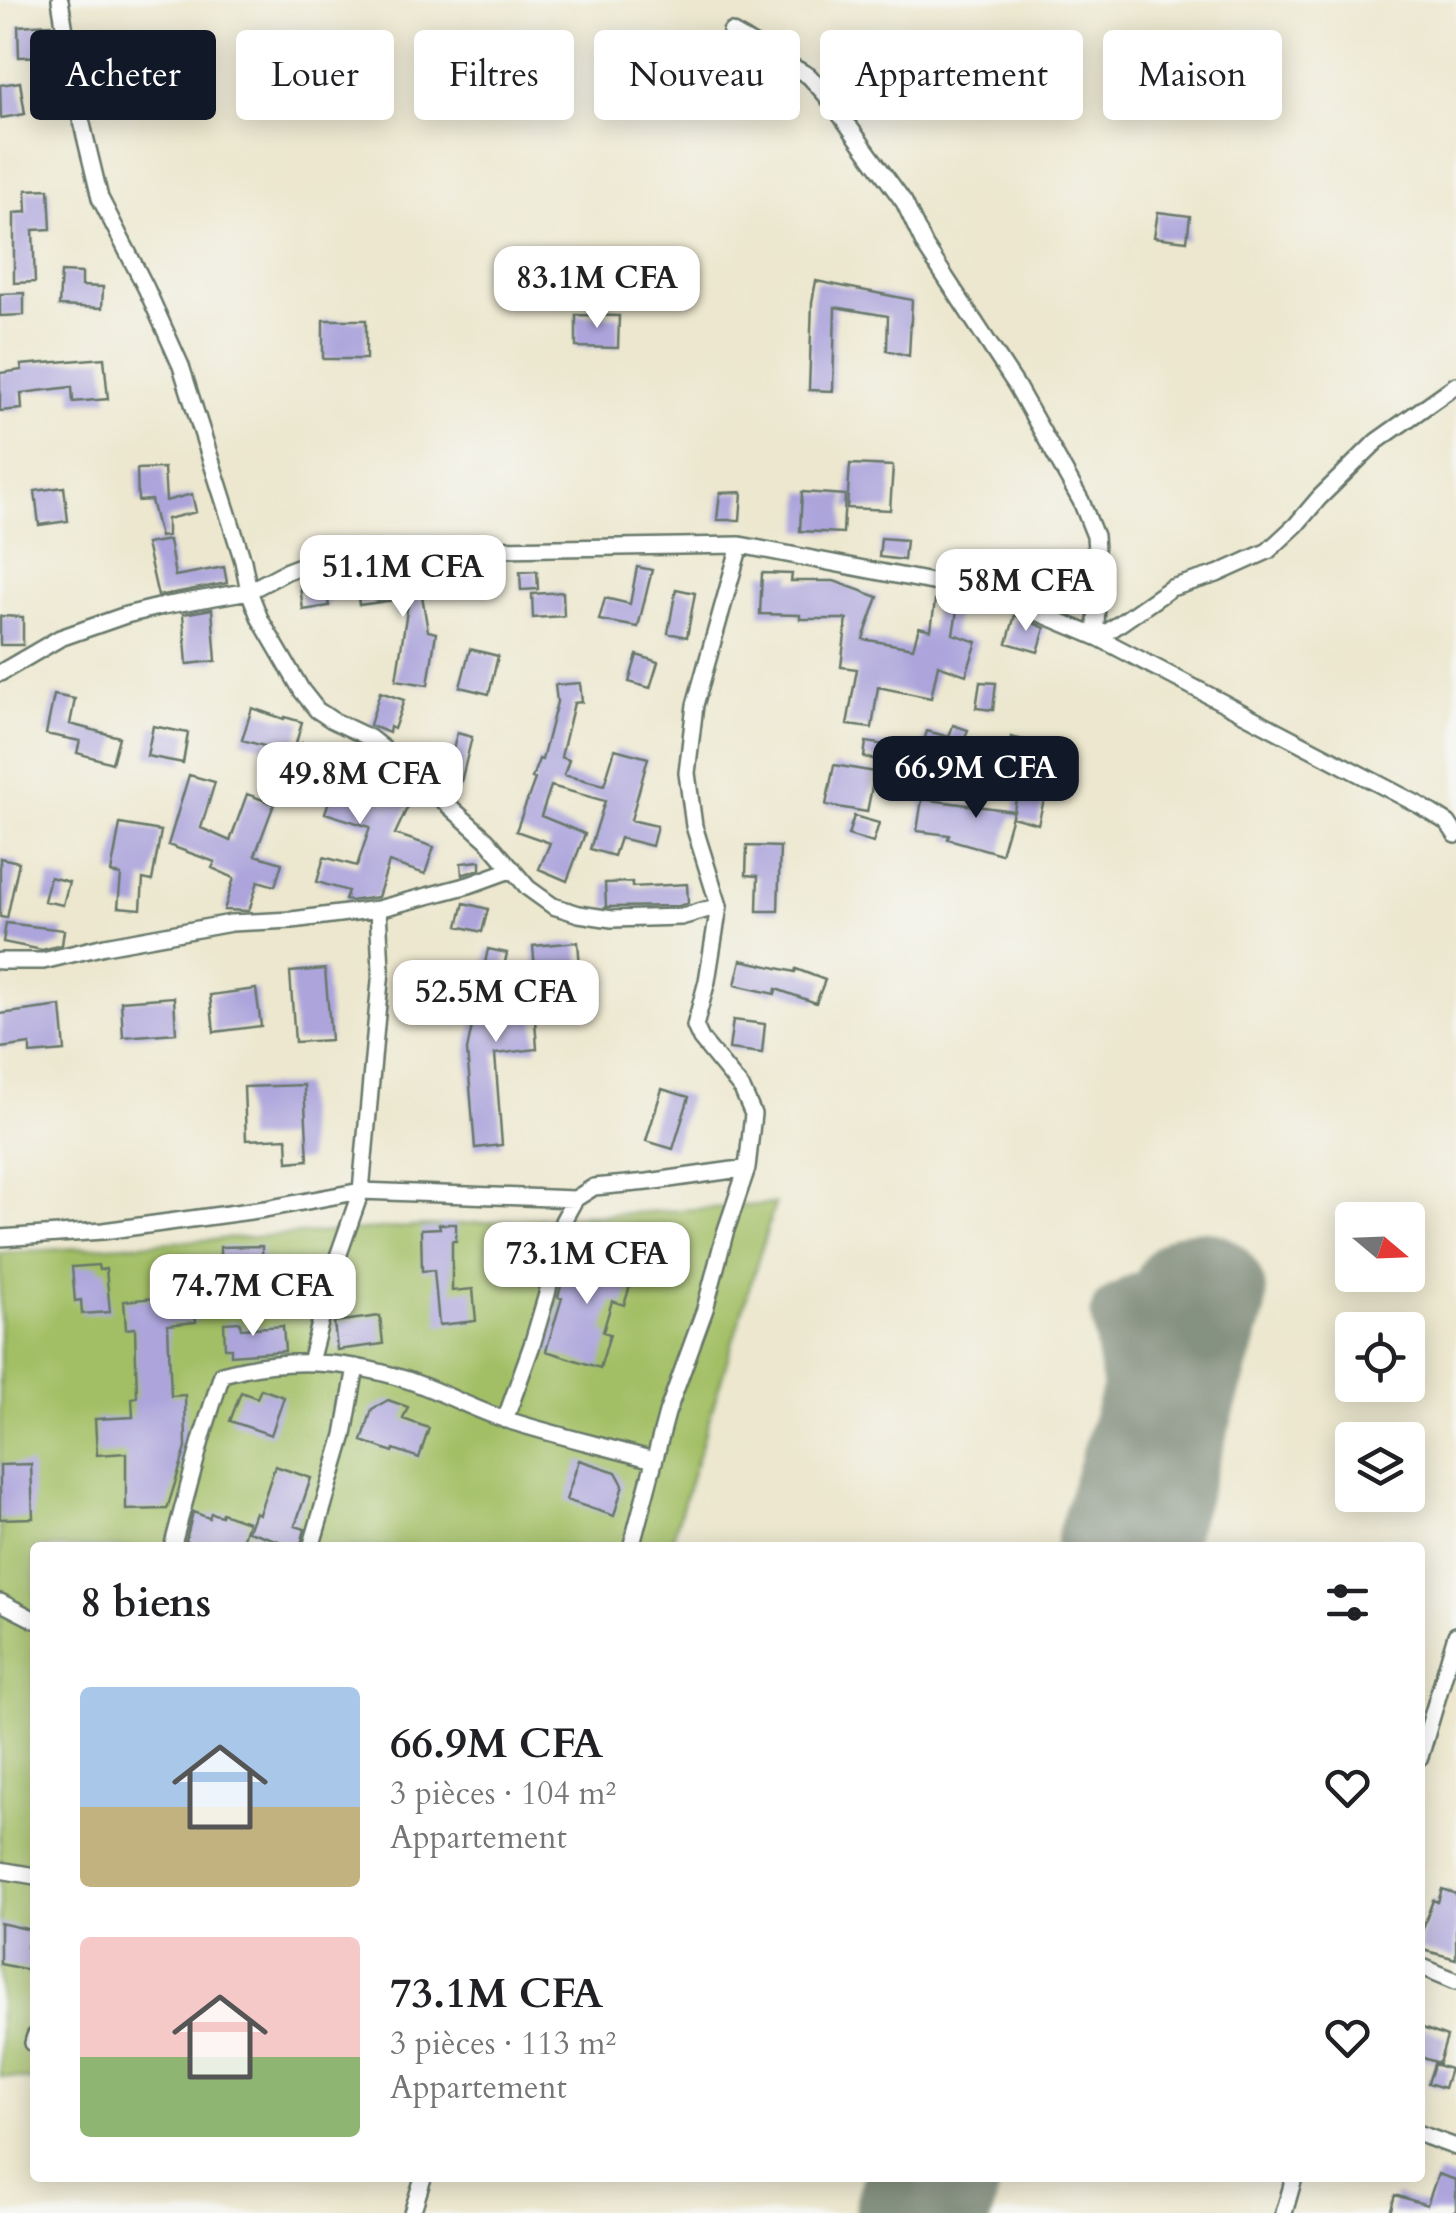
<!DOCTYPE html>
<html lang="fr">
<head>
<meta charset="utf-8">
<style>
  :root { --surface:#fff; --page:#f2f2f2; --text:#202124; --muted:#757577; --accent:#111827 }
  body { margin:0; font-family:Cardo,serif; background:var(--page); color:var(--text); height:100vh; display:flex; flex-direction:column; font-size:38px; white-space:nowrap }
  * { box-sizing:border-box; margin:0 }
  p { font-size:32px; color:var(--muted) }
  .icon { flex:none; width:55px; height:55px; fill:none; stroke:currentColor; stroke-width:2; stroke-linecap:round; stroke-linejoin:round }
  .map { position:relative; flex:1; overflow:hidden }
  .panel { position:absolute; left:30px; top:1542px; width:1395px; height:640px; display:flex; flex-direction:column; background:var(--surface); border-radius:10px; box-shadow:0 5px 25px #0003 }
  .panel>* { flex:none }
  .banner { position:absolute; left:30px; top:30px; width:1398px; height:90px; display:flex; gap:20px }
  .needle { width:65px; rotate:109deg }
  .fabs { position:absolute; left:1335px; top:1202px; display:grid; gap:20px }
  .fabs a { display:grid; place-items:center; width:90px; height:90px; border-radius:10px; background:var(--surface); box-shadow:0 5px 25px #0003; font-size:50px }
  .price { position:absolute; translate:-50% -85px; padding:0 22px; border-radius:20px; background:#fff; color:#222; font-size:32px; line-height:65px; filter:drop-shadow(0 2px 5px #0008) }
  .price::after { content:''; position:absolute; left:50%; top:60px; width:30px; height:22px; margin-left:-15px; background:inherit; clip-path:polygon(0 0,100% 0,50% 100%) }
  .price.current { background:var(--accent); color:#fff }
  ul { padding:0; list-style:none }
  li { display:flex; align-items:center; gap:30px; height:250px; padding:0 50px }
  li span { display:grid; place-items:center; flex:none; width:280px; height:200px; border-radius:10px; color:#555 }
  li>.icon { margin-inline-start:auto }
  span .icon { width:120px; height:120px; fill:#fffc; stroke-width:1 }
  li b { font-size:42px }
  h2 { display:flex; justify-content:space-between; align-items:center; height:120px; padding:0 50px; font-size:42px }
  .chip { padding:0 35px; border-radius:10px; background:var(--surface); box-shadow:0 5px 25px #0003; font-size:35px; line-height:90px }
  .chip.current { background:var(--accent); color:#fff }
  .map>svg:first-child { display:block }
</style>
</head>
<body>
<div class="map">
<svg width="1456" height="2213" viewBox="0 0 1456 2213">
  <rect width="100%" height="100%" fill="#f6f6f2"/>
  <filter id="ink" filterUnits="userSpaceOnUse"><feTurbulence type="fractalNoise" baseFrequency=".01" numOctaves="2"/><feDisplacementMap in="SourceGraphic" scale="20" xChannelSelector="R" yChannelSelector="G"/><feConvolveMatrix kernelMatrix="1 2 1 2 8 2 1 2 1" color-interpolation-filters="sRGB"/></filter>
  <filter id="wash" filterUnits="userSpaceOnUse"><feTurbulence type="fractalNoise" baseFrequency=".0048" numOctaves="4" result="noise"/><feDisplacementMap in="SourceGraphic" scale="40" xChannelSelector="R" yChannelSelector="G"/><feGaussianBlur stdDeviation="2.25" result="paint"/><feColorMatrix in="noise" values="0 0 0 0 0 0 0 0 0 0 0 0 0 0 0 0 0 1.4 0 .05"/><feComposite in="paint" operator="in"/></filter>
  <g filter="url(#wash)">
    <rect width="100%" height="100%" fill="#ece7ce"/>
    <path fill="#a3bf65" stroke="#617e4c" stroke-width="2.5" d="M775,1204L670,1547L35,1548V2081L0,2076V1253Z"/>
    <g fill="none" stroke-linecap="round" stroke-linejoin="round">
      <path stroke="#869281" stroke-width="55" d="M1134,1512L1136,1427L1118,1313C1133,1303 1151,1292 1170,1297C1201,1305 1222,1341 1209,1372C1202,1390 1175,1411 1161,1425"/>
      <path stroke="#869281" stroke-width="135" d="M1123,1548L1199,1298
        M922,2213L933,2178"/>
    </g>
    <g id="blocks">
      <path fill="#aca4db" d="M51,24L53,56L19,57L18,26Z
        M20,82L25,114L1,118L0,85Z
        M49,189L51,229L33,230L35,282L14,283V213L27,212L26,190Z
        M1158,212L1190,216L1187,241L1154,237Z
        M61,272L82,273V286L103,287L102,308L59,306Z
        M816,281L912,300L909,356L887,350L888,316L835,307L833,391L809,390L812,302Z
        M24,293V315L0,316V294Z
        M576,315L619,316L618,348L576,347Z
        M323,320H366V359H323Z
        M104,358L108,399L73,402L72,387L21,393L22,409L0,411V373L22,370L21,365Z
        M850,464L893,466L890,510L847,508Z
        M164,468L166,501L192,494L196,512L167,519V536L160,537L151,500L138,501L137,469Z
        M64,487L68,521L39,525L35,491Z
        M742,492L740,520H717L720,493Z
        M802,492L845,495L843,533L800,531Z
        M881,538L906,540L904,560L879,557Z
        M169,540L175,576L224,567L227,583L158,596L146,544Z
        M943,555L963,559L959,576L940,572Z
        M1025,565L1054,575L1044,603L1016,591Z
        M414,566H417L428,631L436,633L428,685L396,680L409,598L359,605L355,570L382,567L384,580L413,575Z
        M637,567L652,570L638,627L599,620L605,598L630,604Z
        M537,571L538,589L521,590L520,572Z
        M762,573L792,574L791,581H834L878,597L863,639L913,648L919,627L931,630L936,594L959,600L953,634L977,642L966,675L938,665L931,698L878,687L872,728L847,725L857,669L841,667L847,619H800V615L760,614Z
        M324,574L329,606L303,610L299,578Z
        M1076,578L1087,581L1086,600L1070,594Z
        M676,589L695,593L687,637L668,633Z
        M563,592L564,616L533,618L532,594Z
        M212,609L216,661L187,664L183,614Z
        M1015,615L1045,628L1038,652L1007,643Z
        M0,616L23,617V645H0Z
        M470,649L498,656L489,694L460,687Z
        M637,655L658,662L650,688L629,682Z
        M980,682L996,683L993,710L976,708Z
        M580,683L582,702L574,703L561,757L569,760L564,775L604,785L615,749L648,758L631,820L657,826L652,846L620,838L614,856L590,849L605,801L551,786L541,816L585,834L567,881L539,869L550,843L516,831L535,779L532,778L539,759L542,760L557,702L555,685Z
        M380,692L404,700L394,729L390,727L389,733L370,725Z
        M54,695L75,699L70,724L119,737L112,763L77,753L80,741L46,734Z
        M252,708L284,719L285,717L302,722L293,754L242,740Z
        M953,725L968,730L958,758L993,763L989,789L916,768L927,731L949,737Z
        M153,726L188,733L183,763L147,756Z
        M457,733L472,737L459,790H456L453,750Z
        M1011,737L1028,741L1024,756L1007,752Z
        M866,742L886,745L883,761L864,757Z
        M302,743L339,757L329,783L379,798L387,783L413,795L395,834L434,847L425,874L389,862L378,897L350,901L345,900L348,891L317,882L324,857L357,866L370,827L325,813L329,801L286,785Z
        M834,765L875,772L867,812L826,805Z
        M189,775L215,782L201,828L230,841L247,794L274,804L255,855L282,863L275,886L258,881L249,911L224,910L234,878L212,868L215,862L168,845Z
        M1017,794L1044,800L1038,824L1012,817L1013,812L1001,854L948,839L949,835L917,831L922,799L1014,811Z
        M854,816L879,823L873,843L848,835Z
        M120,824L161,831L152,881L143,879L141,909L118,907L121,875L111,873Z
        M747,846L780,847L778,911H757L758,876L746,875Z
        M0,858L19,862L7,918L0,917Z
        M480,861V869L462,875L461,863Z
        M50,877L69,882L63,905L44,901Z
        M632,882V887L687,884L688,903L679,906L606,907L605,883Z
        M464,903L488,909L482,932L458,926Z
        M6,923L64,930L62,945L42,950L3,942Z
        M578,942L582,991L537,994L533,946Z
        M488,949L507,953L498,994L533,991L537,1049L495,1054L502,1145L475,1148L467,1050Z
        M741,960L795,972L796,969L825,980L816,1003L776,989L775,994L735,985Z
        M325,969L331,1040L295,1042L290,972Z
        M256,989L261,1026L214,1032L210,995Z
        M174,997L176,1033L123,1037L121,1001Z
        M61,1006L65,1051L30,1054V1044L0,1048V1014Z
        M733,1020L765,1024L762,1053L729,1049Z
        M304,1085L308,1160L288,1162L287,1138L246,1140L244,1087Z
        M662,1089L689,1097L673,1149L646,1141Z
        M439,1224H456V1241H452V1291L473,1289L476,1321L439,1325L434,1270L422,1271L421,1229L440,1228Z
        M262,1246L263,1281L220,1282V1247Z
        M571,1250L635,1270L624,1305L612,1301L603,1332L610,1334L600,1368L546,1351L562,1298L558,1297Z
        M98,1265L99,1270L106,1269L110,1312L82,1314L81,1300L75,1301L72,1267Z
        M193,1294L196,1322L168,1325L171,1396L185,1395L186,1448L167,1509L126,1510V1453L97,1455L95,1419L133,1417L132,1398L137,1397L135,1328L126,1329L124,1301Z
        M380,1316L383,1344L337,1350L334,1322Z
        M240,1322L241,1329L283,1326L285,1351L231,1355V1348H225L224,1323Z
        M261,1389L284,1397L271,1435L230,1421L241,1392L257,1398Z
        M388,1400L408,1407L403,1419L429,1428L419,1458L394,1449L393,1452L362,1441L372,1409Z
        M579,1460L616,1472L623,1485L614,1516L566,1500Z
        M31,1464L33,1518L0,1519V1465Z
        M275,1466L311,1478L295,1526L305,1529L300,1548L248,1531L255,1512L259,1514Z
        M193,1512L209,1518L211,1513L221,1516L222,1513L248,1522L240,1548H184Z
        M1442,1889L1456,1894V1959L1420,1949V1937L1433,1900L1438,1902Z
        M0,1923L31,1930L27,1947L34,1948L29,1970L0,1964Z
        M1420,2027L1447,2037L1439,2063L1420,2057Z
        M1434,2064L1450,2069L1444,2088L1428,2083Z
        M1438,2174L1456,2180V2213H1390L1395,2195L1427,2205Z"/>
    </g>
  </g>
  <g filter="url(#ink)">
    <use href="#blocks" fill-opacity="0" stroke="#67786a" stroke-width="2.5"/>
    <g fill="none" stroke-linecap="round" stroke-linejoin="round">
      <defs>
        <path id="minor" d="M60,0L76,99L100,198L146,288L181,366L243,561L249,591L260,619L302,691L317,710L332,720L370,738L400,762L487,840L528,888L553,906L579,914L612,919L681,917L719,906
          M731,32L809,76L826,95L904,202L925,246L1016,385L1081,501L1095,536L1098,579L1096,625L1099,638
          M1099,638L1171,588L1217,574L1268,551L1296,525L1319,498L1377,441L1456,385
          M0,673L60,638L126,615L163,606L249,591L287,571L313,561L371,551L740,545L994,594L1099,638L1419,805L1448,823L1456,835
          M0,961H43L105,946L231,923L292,920L378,909L469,885L513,869
          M0,1238L103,1231L265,1209L361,1191L381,970L378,909
          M310,1362L335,1265L361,1191L575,1199
          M505,1420L532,1345L547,1294L563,1221L575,1199L594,1187L648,1182L747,1168
          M172,1548L202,1437L222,1374C283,1357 344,1360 404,1379C439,1390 470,1408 504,1419C553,1435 604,1446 653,1460
          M311,1548L344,1435L356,1367
          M631,1548L667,1413L705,1309L725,1233L747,1168L753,1114L742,1089L701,1039L695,1026L707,981L719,906L694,826L687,773L695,705L740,545
          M0,1602L35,1620
          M1420,1757L1456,1635
          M0,1870L35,1876
          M1420,1966L1456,1981
          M35,2036L33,2043H35
          M1420,2134L1456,2147
          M412,2213L423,2178
          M1284,2213L1294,2178"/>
      </defs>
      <use href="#minor" stroke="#67786a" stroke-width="20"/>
      <use href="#minor" stroke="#fff" stroke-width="15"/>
    </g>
  </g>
</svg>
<div class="fabs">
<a><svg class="needle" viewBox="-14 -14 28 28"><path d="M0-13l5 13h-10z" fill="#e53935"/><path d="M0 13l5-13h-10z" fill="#757577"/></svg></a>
<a><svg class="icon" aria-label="locate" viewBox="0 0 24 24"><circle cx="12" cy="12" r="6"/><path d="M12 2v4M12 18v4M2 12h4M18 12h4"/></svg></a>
<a><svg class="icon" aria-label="layers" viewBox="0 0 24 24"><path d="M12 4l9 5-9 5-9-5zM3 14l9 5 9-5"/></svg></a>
</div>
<b class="price" style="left:597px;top:331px">83.1M CFA</b>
<b class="price" style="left:403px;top:620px">51.1M CFA</b>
<b class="price" style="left:1026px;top:634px">58M CFA</b>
<b class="price current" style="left:976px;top:821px">66.9M CFA</b>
<b class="price" style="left:360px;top:827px">49.8M CFA</b>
<b class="price" style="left:496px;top:1045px">52.5M CFA</b>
<b class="price" style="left:587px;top:1307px">73.1M CFA</b>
<b class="price" style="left:253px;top:1339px">74.7M CFA</b>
<div class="banner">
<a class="chip current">Acheter</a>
<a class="chip">Louer</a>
<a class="chip">Filtres</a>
<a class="chip">Nouveau</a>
<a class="chip">Appartement</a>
<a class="chip">Maison</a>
</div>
<section class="panel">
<h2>8 biens<svg class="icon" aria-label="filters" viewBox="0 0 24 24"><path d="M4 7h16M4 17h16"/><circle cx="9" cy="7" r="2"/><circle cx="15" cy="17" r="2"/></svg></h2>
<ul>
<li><span style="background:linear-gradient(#a9c7e8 60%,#c2b280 0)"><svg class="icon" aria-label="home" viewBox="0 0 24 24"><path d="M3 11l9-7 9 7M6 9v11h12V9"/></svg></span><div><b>66.9M CFA</b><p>3 pièces · 104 m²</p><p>Appartement</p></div><svg class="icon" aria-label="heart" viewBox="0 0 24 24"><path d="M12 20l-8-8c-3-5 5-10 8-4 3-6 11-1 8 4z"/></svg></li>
<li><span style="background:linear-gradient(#f6c9c9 60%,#8fb573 0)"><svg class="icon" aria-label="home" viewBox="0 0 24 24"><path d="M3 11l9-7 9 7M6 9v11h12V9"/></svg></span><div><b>73.1M CFA</b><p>3 pièces · 113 m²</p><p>Appartement</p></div><svg class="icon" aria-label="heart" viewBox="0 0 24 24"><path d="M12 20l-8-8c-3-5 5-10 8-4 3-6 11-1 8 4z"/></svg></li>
</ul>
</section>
</div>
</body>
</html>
